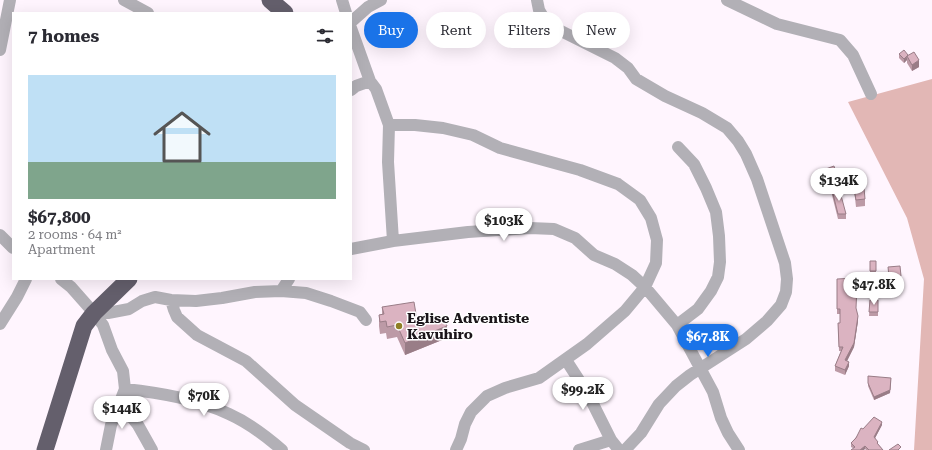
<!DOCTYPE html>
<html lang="en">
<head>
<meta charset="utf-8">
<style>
  :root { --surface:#fff; --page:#f7f7f7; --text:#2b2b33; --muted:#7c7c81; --line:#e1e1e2; --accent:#1a73e8 }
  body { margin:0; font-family:"Roboto Serif",serif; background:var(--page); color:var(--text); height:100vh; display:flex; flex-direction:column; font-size:15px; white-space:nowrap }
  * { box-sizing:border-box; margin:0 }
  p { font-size:13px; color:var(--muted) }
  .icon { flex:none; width:22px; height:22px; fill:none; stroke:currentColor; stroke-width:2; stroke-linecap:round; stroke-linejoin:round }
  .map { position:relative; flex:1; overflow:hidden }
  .details { position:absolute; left:12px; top:12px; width:340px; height:268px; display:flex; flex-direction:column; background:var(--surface); border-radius:0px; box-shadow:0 4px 16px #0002 }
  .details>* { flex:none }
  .hud { position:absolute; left:364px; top:12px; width:380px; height:36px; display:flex; gap:8px }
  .price { position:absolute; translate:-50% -34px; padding:0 9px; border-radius:14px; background:#fff; color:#222; font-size:13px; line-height:26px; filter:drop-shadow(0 1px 2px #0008) }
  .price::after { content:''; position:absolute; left:50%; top:24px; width:12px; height:9px; margin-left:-6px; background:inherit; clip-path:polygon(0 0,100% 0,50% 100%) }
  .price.selected { background:var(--accent); color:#fff }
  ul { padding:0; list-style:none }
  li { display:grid; align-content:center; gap:8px; height:212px; padding:0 16px }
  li+li { border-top:1px solid var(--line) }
  li span { display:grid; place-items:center; height:124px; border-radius:0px; color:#555 }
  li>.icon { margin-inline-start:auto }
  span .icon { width:72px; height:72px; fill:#fffc; stroke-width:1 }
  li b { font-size:17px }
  h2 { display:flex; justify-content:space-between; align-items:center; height:48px; padding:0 16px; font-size:17px }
  .chip { padding:0 14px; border-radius:18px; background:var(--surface); box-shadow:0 4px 16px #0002; font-size:14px; line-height:36px }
  .chip.selected { background:var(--accent); color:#fff }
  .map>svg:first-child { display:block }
</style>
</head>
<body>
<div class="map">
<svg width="932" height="450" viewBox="0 0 932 450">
  <rect width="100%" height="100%" fill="#fff5fe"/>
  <path fill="#e2b7b5" d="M932,79V450H914L924,279L907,218L848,102Z"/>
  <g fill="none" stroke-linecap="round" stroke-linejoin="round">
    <path stroke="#b2b0b6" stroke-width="12" d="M124,0L148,13
      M342,0L346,13
      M537,0L539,10L545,20L559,30L615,58L628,68L636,79L665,96L702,113L727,128L738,141L746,154L757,179L785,263L787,279L786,292L781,305L767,321L746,339L690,375L676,386L659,404L641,433L625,450
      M727,0L777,24L840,40L853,55L871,94
      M351,22L368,7L381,0
      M351,28L370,81L376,89L389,125L388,162L393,241
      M0,50L10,0
      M351,90L356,86L370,81
      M389,125H415L443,128L473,135L500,148L580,170L618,184L640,200L651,218L657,240L656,263L645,287L625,311L587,344L539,378L505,388L487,396L471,412L465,424L461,439L456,450
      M0,235L13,248
      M351,249L393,241L468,232L530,228L554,229L575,238L594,255L615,264L632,275L645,287L677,325L713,392L721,418L728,433L739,450
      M61,279L71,287L94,313L103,325L112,350L123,371L125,389L111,425L106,450
      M281,291L289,279
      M171,300L174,310L177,317L197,335L246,361L295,405L350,443L364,450
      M94,313H108L129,309L142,301L155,297L171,300L196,301L222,298L255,292L281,291L306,293L331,301L360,312L366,320
      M0,324L17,297L26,279
      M677,325L698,309L711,291L718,277L720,262L719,236L716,212L706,188L694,164L678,147
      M566,360L588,394L611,440L619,450
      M125,389C161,393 197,399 229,414C249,423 266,436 282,450
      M121,404L138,425L152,450
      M579,450L611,440"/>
    <path stroke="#645f6c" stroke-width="17" d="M270,0L285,13
      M45,450L84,326L94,313L129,279"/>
  </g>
  <path fill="#bc9aa6" d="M899,54L908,55L919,67L912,71L907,63V60L904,63L899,58Z
    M823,170L836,180L825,183L823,176Z
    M854,189L865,199V206L856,207Z
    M832,190L846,214V219H838L832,195Z
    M870,261H876V274H870Z
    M888,267L901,276V283L889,284Z
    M867,275L875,276V286H867Z
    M837,279L856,309L858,321L854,347L847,361L849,366L845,375L835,371V366L841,351H839L838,323H840V314H837Z
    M870,300H878V316H869Z
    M382,307L418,326L447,338L405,355L397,337L387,339L386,333L380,334L379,326V315L382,314Z
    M868,376L891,381L890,393L874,400L868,386Z
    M882,425L875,438L878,444L883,450H866L865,449L853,448L851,447V443L863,429Z"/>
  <path fill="#997d87" d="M907,57V60L904,63V59Z
    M919,60V67L912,71V65Z
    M836,173V180L825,183V176Z
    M858,316V321L854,347L845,365V360Z
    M447,326V338L405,355V343Z
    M849,362V366L845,375V370Z
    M891,378L890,393L874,400V397Z
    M882,422V425L874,440V437Z
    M865,446V449L864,450H860Z"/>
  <path fill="#dbb3c1" stroke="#997d87" d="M904,50L908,55L904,59L899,54Z
    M914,52L919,60L912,65L907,56Z
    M834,166L836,173L825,176L823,170Z
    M839,188L846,214H838L832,190Z
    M864,188L865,199L856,200L854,189Z
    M870,261H876V271H870Z
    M900,266L901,276L889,277L888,267Z
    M867,275L875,276V283L867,282Z
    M855,278V286H857L856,308L858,316L854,343L845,360L849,362L845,370L835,366L843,347H839L838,323H840V309H837V279Z
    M870,300H878V312H869Z
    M414,302L418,326L443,316L447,326L405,343L397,325L387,327L386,321L380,322L379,315L384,314L382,307Z
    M868,376L891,378L890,390L874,397L868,383Z
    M874,417L882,422L874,437L878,442L877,443L883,450H869L865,446L860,450H851L855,447L851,443L856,438L861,428L863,429Z
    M898,444L901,447L898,450H889Z"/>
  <circle fill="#8f7f25" stroke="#fff" stroke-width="1.5" cx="399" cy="326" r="4"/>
  <g text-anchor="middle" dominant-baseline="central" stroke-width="3" stroke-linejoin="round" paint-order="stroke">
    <g font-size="14" font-weight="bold" fill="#1a1519" stroke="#fff" text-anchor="start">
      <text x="407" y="318">Eglise Adventiste<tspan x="407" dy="16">Kavuhiro</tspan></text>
    </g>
  </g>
</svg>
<b class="price" style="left:839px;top:202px">$134K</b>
<b class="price" style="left:504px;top:242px">$103K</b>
<b class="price" style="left:874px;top:306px">$47.8K</b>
<b class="price selected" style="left:708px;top:358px">$67.8K</b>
<b class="price" style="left:583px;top:411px">$99.2K</b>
<b class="price" style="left:204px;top:417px">$70K</b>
<b class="price" style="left:122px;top:430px">$144K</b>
<div class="hud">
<a class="chip selected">Buy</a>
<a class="chip">Rent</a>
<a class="chip">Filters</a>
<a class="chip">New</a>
</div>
<section class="details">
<h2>7 homes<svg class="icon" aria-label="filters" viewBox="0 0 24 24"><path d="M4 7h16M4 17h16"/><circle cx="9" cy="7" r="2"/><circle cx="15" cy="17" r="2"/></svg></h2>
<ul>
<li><span style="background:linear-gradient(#bfe0f5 70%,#7fa58c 0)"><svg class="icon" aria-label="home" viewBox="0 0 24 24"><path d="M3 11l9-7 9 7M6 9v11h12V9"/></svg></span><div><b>$67,800</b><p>2 rooms · 64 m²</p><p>Apartment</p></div></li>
</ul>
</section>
</div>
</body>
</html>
